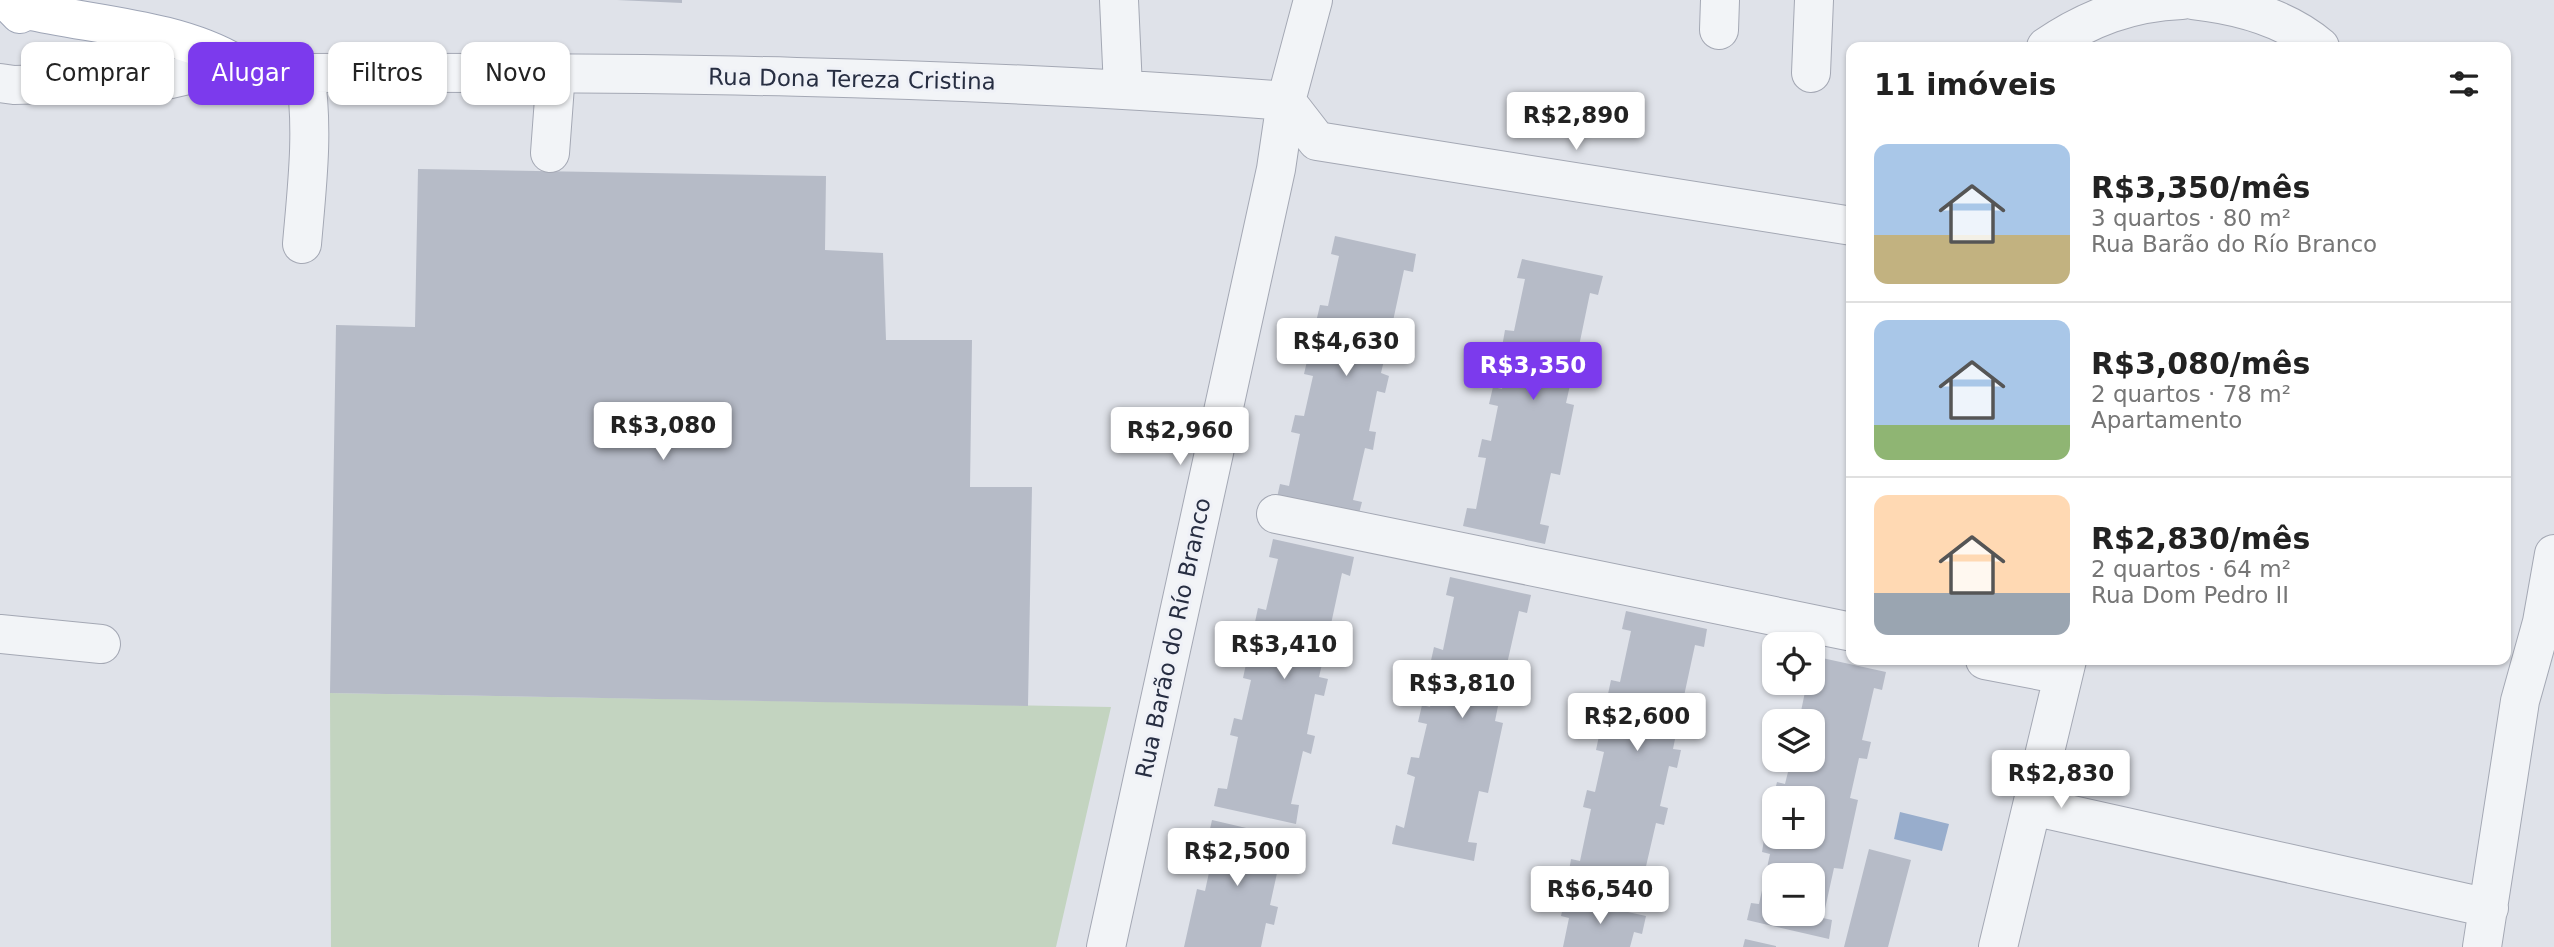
<!DOCTYPE html>
<html lang="pt">
<head>
<meta charset="utf-8">
<style>
  :root { --surface:#fff; --page:#f6f6f6; --text:#222; --muted:#767676; --line:#e0e0e0; --accent:#7c3aed }
  body { margin:0; font-family:"DejaVu Sans",sans-serif; background:var(--page); color:var(--text); height:100vh; display:flex; flex-direction:column; font-size:26px; white-space:nowrap }
  * { box-sizing:border-box; margin:0 }
  p { font-size:23px; color:var(--muted) }
  .icon { flex:none; width:38px; height:38px; fill:none; stroke:currentColor; stroke-width:2; stroke-linecap:round; stroke-linejoin:round }
  .map { position:relative; flex:1; overflow:hidden }
  .side { position:absolute; left:1846px; top:42px; width:665px; height:623px; display:flex; flex-direction:column; background:var(--surface); border-radius:14px; box-shadow:0 2px 5px #0004 }
  .side>* { flex:none }
  .banner { position:absolute; left:21px; top:42px; width:665px; height:63px; display:flex; gap:14px }
  .controls { position:absolute; left:1762px; top:632px; display:grid; gap:14px }
  .controls a { display:grid; place-items:center; width:63px; height:63px; border-radius:14px; background:var(--surface); box-shadow:0 2px 5px #0004; font-size:35px }
  .price { position:absolute; translate:-50% -60px; padding:0 16px; border-radius:7px; background:#fff; color:#222; font-size:23px; line-height:46px; filter:drop-shadow(0 2px 4px #0008) }
  .price::after { content:''; position:absolute; left:50%; top:42px; width:21px; height:16px; margin-left:-10px; background:inherit; clip-path:polygon(0 0,100% 0,50% 100%) }
  .price.on { background:var(--accent); color:#fff }
  ul { padding:0; list-style:none }
  li { display:flex; align-items:center; gap:21px; height:175px; padding:0 28px }
  li+li { border-top:2px solid var(--line) }
  li span { display:grid; place-items:center; flex:none; width:196px; height:140px; border-radius:14px; color:#555 }
  li>.icon { margin-inline-start:auto }
  span .icon { width:84px; height:84px; fill:#fffc; stroke-width:1 }
  li b { font-size:30px }
  h2 { display:flex; justify-content:space-between; align-items:center; height:84px; padding:0 28px; font-size:30px }
  .tag { padding:0 24px; border-radius:14px; background:var(--surface); box-shadow:0 2px 5px #0004; font-size:24px; line-height:63px }
  .tag.on { background:var(--accent); color:#fff }
  .map>svg:first-child { display:block }
</style>
</head>
<body>
<div class="map">
<svg width="2554" height="947" viewBox="0 0 2554 947">
  <rect width="100%" height="100%" fill="#dfe2e9"/>
  <path fill="#c3d4c0" d="M2156,42H2216L2230,47H2140Z
    M330,693L1111,707L1056,947H331Z"/>
  <path fill="#98adcc" d="M1900,812L1949,824L1942,851L1894,839Z"/>
  <path fill="#b6bbc7" fill-rule="evenodd" d="M617,0H682V3Z
    M418,169L826,176L825,250L883,253L886,340H972L970,487H1032L1028,706L330,693L336,325L415,327Z
    M1335,236L1416,254L1413,272L1404,270L1393,321L1401,323L1397,341L1389,339L1381,373L1389,376L1385,393L1377,391L1369,431L1376,432L1373,450L1365,448L1353,500L1362,502L1357,521L1276,502L1280,484L1289,486L1300,434L1291,432L1295,415L1304,416L1313,376L1304,374L1320,305L1328,306L1339,256L1331,254Z
    M1522,259L1603,276L1598,295L1590,293L1579,346L1587,348L1583,365L1575,363L1566,403L1574,405L1560,475L1551,473L1540,524L1549,526L1545,544L1463,526L1467,508L1476,509L1486,458L1478,457L1482,439L1491,441L1498,406L1489,404L1493,387L1502,389L1510,348L1502,347L1505,330L1514,331L1525,279L1517,278Z
    M1273,539L1354,557L1350,576L1342,573L1331,624L1339,627L1335,644L1327,643L1319,677L1328,679L1324,696L1315,694L1307,734L1315,736L1311,754L1303,751L1291,804L1299,805L1296,824L1214,806L1218,788L1227,789L1238,737L1230,735L1234,718L1242,720L1251,680L1243,678L1258,608L1266,610L1278,559L1269,557Z
    M1450,577L1531,595L1527,613L1519,611L1507,664L1515,665L1512,683L1503,681L1495,721L1503,723L1488,793L1479,791L1468,842L1477,843L1474,861L1392,844L1396,825L1404,828L1415,777L1407,774L1411,757L1419,758L1427,724L1418,722L1422,705L1430,707L1439,667L1430,665L1434,647L1443,650L1454,597L1446,595Z
    M1626,611L1707,629L1704,647L1695,645L1684,696L1693,698L1688,716L1680,714L1673,749L1681,750L1677,768L1669,766L1660,806L1668,808L1664,825L1656,823L1644,875L1653,877L1649,896L1568,877L1571,859L1580,861L1591,809L1583,807L1587,790L1595,792L1604,752L1596,750L1611,680L1620,682L1631,631L1622,629Z
    M1813,656L1886,672L1882,690L1874,688L1862,740L1871,742L1867,759L1859,758L1850,798L1858,800L1843,869L1834,868L1823,918L1832,920L1829,939L1747,920L1751,903L1759,904L1770,854L1762,852L1765,833L1774,836H1813V798H1773L1777,782L1785,784L1791,760H1813V721H1799L1807,682H1813ZM1774,875H1813V914H1774Z
    M1212,820L1294,839L1289,856L1281,855L1270,905L1278,907L1274,925L1266,923L1261,947H1184L1197,889L1205,891L1216,840L1208,838Z
    M1869,849L1911,860L1888,947H1844Z
    M1565,898L1646,916L1642,934L1634,932L1630,947H1563L1569,918L1561,916Z
    M1745,939L1776,946V947H1743Z"/>
  <g fill="none" stroke-linecap="round" stroke-linejoin="round">
    <defs>
      <path id="minor" d="M1119,0L1123,88
        M2193,0C2238,5 2285,17 2320,47
        M1719,30L1720,0
        M2046,47C2088,18 2131,2 2182,0
        M1811,73L1814,0
        M0,83L14,85L162,81L236,64L305,73C633,72 960,75 1286,101L1317,141L1852,226
        M550,153L556,72
        M302,244C307,186 314,130 305,73
        M1276,514L1852,632
        M2542,622L2554,554
        M0,634L101,644
        M1985,660L2063,675
        M2032,806L2489,908
        M1106,947L1276,169L1286,101L1313,0
        M1998,947L2067,660
        M2482,947L2520,701L2542,622L2554,626"/>
      <path id="major" d="M6,0L20,14L27,10C93,25 178,29 236,64"/>
    </defs>
    <use href="#minor" stroke="#a4a8b4" stroke-width="40"/>
    <use href="#major" stroke="#9ea5b6" stroke-width="40"/>
    <use href="#minor" stroke="#f2f4f7" stroke-width="38"/>
    <use href="#major" stroke="#fff" stroke-width="38"/>
  </g>
  <g text-anchor="middle" dominant-baseline="central" stroke-width="6" stroke-linejoin="round" paint-order="stroke">
    <g font-size="23" fill="#272e42" stroke="#eff1f7">
      <text transform="translate(852 79) rotate(1)">Rua Dona Tereza Cristina</text>
      <text transform="translate(1173 638) rotate(-78)">Rua Barão do Río Branco</text>
    </g>
  </g>
</svg>
<div class="controls">
<a><svg class="icon" aria-label="locate" viewBox="0 0 24 24"><circle cx="12" cy="12" r="6"/><path d="M12 2v4M12 18v4M2 12h4M18 12h4"/></svg></a>
<a><svg class="icon" aria-label="layers" viewBox="0 0 24 24"><path d="M12 4l9 5-9 5-9-5zM3 14l9 5 9-5"/></svg></a>
<a>+</a>
<a>−</a>
</div>
<b class="price" style="left:1576px;top:152px">R$2,890</b>
<b class="price" style="left:1346px;top:378px">R$4,630</b>
<b class="price on" style="left:1533px;top:402px">R$3,350</b>
<b class="price" style="left:663px;top:462px">R$3,080</b>
<b class="price" style="left:1180px;top:467px">R$2,960</b>
<b class="price" style="left:1284px;top:681px">R$3,410</b>
<b class="price" style="left:1462px;top:720px">R$3,810</b>
<b class="price" style="left:1637px;top:753px">R$2,600</b>
<b class="price" style="left:2061px;top:810px">R$2,830</b>
<b class="price" style="left:1237px;top:888px">R$2,500</b>
<b class="price" style="left:1600px;top:926px">R$6,540</b>
<div class="banner">
<a class="tag">Comprar</a>
<a class="tag on">Alugar</a>
<a class="tag">Filtros</a>
<a class="tag">Novo</a>
</div>
<section class="side">
<h2>11 imóveis<svg class="icon" aria-label="filters" viewBox="0 0 24 24"><path d="M4 7h16M4 17h16"/><circle cx="9" cy="7" r="2"/><circle cx="15" cy="17" r="2"/></svg></h2>
<ul>
<li><span style="background:linear-gradient(#a9c7e8 65%,#c2b280 0)"><svg class="icon" aria-label="home" viewBox="0 0 24 24"><path d="M3 11l9-7 9 7M6 9v11h12V9"/></svg></span><div><b>R$3,350/mês</b><p>3 quartos · 80 m²</p><p>Rua Barão do Río Branco</p></div></li>
<li><span style="background:linear-gradient(#a9c7e8 75%,#8fb573 0)"><svg class="icon" aria-label="home" viewBox="0 0 24 24"><path d="M3 11l9-7 9 7M6 9v11h12V9"/></svg></span><div><b>R$3,080/mês</b><p>2 quartos · 78 m²</p><p>Apartamento</p></div></li>
<li><span style="background:linear-gradient(#ffd9b3 70%,#9aa5b1 0)"><svg class="icon" aria-label="home" viewBox="0 0 24 24"><path d="M3 11l9-7 9 7M6 9v11h12V9"/></svg></span><div><b>R$2,830/mês</b><p>2 quartos · 64 m²</p><p>Rua Dom Pedro II</p></div></li>
</ul>
</section>
</div>
</body>
</html>
